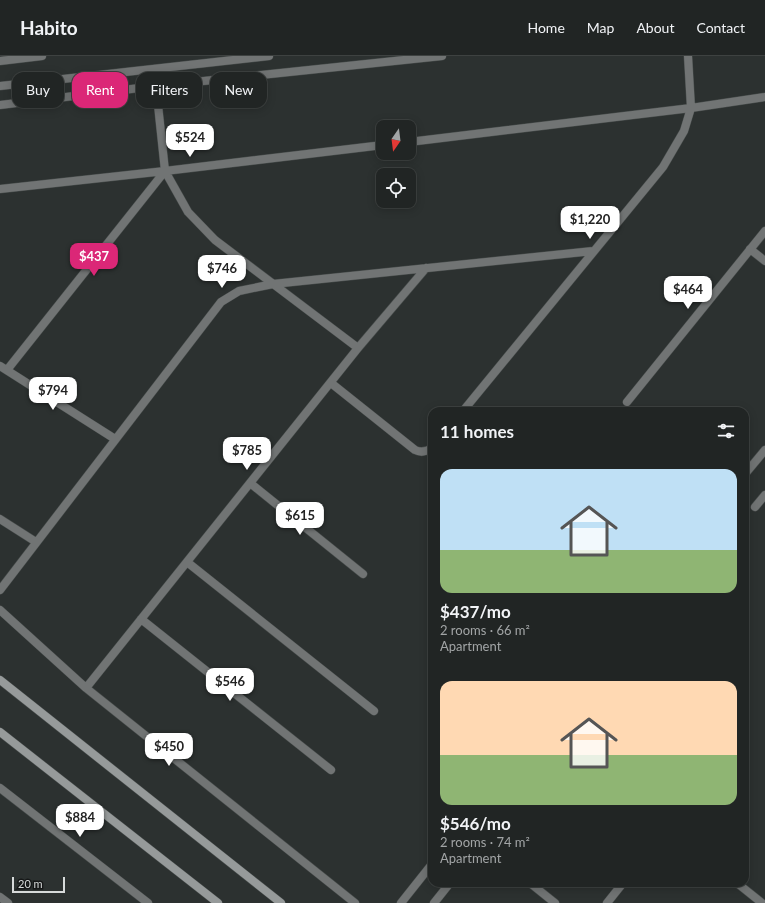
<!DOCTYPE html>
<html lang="en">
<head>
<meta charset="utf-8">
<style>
  :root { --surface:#212524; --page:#2d3131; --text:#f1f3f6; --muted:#a2a5a6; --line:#3e4241; --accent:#db2777 }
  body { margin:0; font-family:Lato,sans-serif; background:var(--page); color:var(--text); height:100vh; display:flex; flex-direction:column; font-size:15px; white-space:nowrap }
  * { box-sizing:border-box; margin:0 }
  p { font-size:13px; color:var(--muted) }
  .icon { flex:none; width:22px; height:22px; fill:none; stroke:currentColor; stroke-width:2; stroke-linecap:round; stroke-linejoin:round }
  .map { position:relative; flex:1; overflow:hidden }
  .drawer { position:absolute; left:428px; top:351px; width:321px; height:480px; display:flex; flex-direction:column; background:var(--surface); border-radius:12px; box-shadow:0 2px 10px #0003,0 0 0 1px var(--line) }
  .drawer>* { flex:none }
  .banner { position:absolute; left:12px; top:16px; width:356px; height:36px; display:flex; gap:8px }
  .needle { width:26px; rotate:194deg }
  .buttons { position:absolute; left:376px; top:64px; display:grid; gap:8px }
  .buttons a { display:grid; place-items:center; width:40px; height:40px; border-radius:8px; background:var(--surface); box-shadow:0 2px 10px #0003,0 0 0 1px var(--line); font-size:20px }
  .scale { position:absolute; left:12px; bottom:10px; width:53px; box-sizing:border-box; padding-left:4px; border:2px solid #d7dada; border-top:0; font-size:11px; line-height:14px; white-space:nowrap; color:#d7dada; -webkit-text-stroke:3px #161818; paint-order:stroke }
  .price { position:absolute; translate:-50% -34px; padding:0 9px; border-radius:8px; background:#fff; color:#222; font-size:13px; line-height:26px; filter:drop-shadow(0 1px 2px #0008) }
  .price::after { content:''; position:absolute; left:50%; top:24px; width:12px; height:9px; margin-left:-6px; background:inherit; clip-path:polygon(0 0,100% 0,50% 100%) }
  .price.selected { background:var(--accent); color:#fff }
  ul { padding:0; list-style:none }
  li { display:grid; align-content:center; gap:8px; height:212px; padding:0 12px }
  li span { display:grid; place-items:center; height:124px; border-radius:12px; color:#555 }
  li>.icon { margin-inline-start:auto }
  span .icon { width:72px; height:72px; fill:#fffc; stroke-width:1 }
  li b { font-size:17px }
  h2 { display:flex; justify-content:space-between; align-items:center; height:48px; padding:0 12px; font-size:17px }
  .chip { padding:0 14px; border-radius:12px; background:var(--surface); box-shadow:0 2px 10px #0003,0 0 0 1px var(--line); font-size:14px; line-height:36px }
  .chip.selected { background:var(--accent); color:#fff }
  header { display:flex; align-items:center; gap:24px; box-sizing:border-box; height:56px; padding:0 20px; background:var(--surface); border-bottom:1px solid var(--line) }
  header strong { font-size:19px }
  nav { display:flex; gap:22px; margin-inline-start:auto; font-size:14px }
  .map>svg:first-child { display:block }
</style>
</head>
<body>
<header>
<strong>Habito</strong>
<nav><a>Home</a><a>Map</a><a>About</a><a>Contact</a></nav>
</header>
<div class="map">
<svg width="765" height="847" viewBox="0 0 765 847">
  <rect width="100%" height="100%" fill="#2c3130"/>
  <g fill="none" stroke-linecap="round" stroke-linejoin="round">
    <defs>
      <path id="minor" d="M156,30L165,115L188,156L215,184L358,292
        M0,49L156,30L442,0
        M409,86L691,52L765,41
        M0,133L165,115L383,89
        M750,193L765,205
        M0,310L115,383
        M7,314L165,115
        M331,327L415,394C421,397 426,396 432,392
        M627,346L765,175
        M463,355L663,111L684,75L691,52L688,0
        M745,418L765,394
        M250,427L363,518
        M755,451L765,439
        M0,463L36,486
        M187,506L374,655
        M0,534L221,246L239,235L273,228L593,195
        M0,554L86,632L355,847
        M141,563L331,714
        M86,632L358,292L426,212
        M0,732L148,847
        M530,827L555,847
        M737,827L762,847
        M0,841L8,847
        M401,847L432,808
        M434,847L450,827
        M607,847L623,827"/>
      <path id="tertiary" d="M0,5L42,0
        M0,30L269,0"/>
      <path id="secondary" d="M0,624L281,847
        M0,676L218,847"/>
    </defs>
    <use href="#minor" stroke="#474c4b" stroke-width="9"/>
    <use href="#tertiary" stroke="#474c4b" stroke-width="9"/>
    <use href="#secondary" stroke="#474c4b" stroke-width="9"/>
    <use href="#minor" stroke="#717474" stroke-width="8"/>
    <use href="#tertiary" stroke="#717474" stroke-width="8"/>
    <use href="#secondary" stroke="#969a9a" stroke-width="8"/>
  </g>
</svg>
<div class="buttons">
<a><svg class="needle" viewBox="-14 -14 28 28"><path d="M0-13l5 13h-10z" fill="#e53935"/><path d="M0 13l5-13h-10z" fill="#a2a5a6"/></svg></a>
<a><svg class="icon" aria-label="locate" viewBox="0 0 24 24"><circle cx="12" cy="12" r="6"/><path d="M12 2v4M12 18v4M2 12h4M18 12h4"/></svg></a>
</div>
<div class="scale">20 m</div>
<b class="price" style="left:190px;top:102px">$524</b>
<b class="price" style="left:590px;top:184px">$1,220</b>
<b class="price selected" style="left:94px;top:221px">$437</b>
<b class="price" style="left:222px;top:233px">$746</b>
<b class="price" style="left:688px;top:254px">$464</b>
<b class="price" style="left:53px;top:355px">$794</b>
<b class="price" style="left:247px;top:415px">$785</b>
<b class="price" style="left:300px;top:480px">$615</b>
<b class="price" style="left:230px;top:646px">$546</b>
<b class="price" style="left:169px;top:711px">$450</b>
<b class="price" style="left:80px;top:782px">$884</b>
<div class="banner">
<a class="chip">Buy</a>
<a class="chip selected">Rent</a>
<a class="chip">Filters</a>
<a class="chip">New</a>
</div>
<section class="drawer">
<h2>11 homes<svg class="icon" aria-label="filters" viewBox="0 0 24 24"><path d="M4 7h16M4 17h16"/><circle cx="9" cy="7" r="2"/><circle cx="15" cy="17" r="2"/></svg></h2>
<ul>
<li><span style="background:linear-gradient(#bfe0f5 65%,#8fb573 0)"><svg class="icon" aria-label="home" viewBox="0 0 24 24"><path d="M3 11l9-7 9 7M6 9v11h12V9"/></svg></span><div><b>$437/mo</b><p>2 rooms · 66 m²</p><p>Apartment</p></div></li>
<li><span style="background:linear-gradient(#ffd9b3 60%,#8fb573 0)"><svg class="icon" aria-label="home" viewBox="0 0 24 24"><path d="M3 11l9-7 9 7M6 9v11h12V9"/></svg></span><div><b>$546/mo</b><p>2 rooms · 74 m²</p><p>Apartment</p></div></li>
</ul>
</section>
</div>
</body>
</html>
